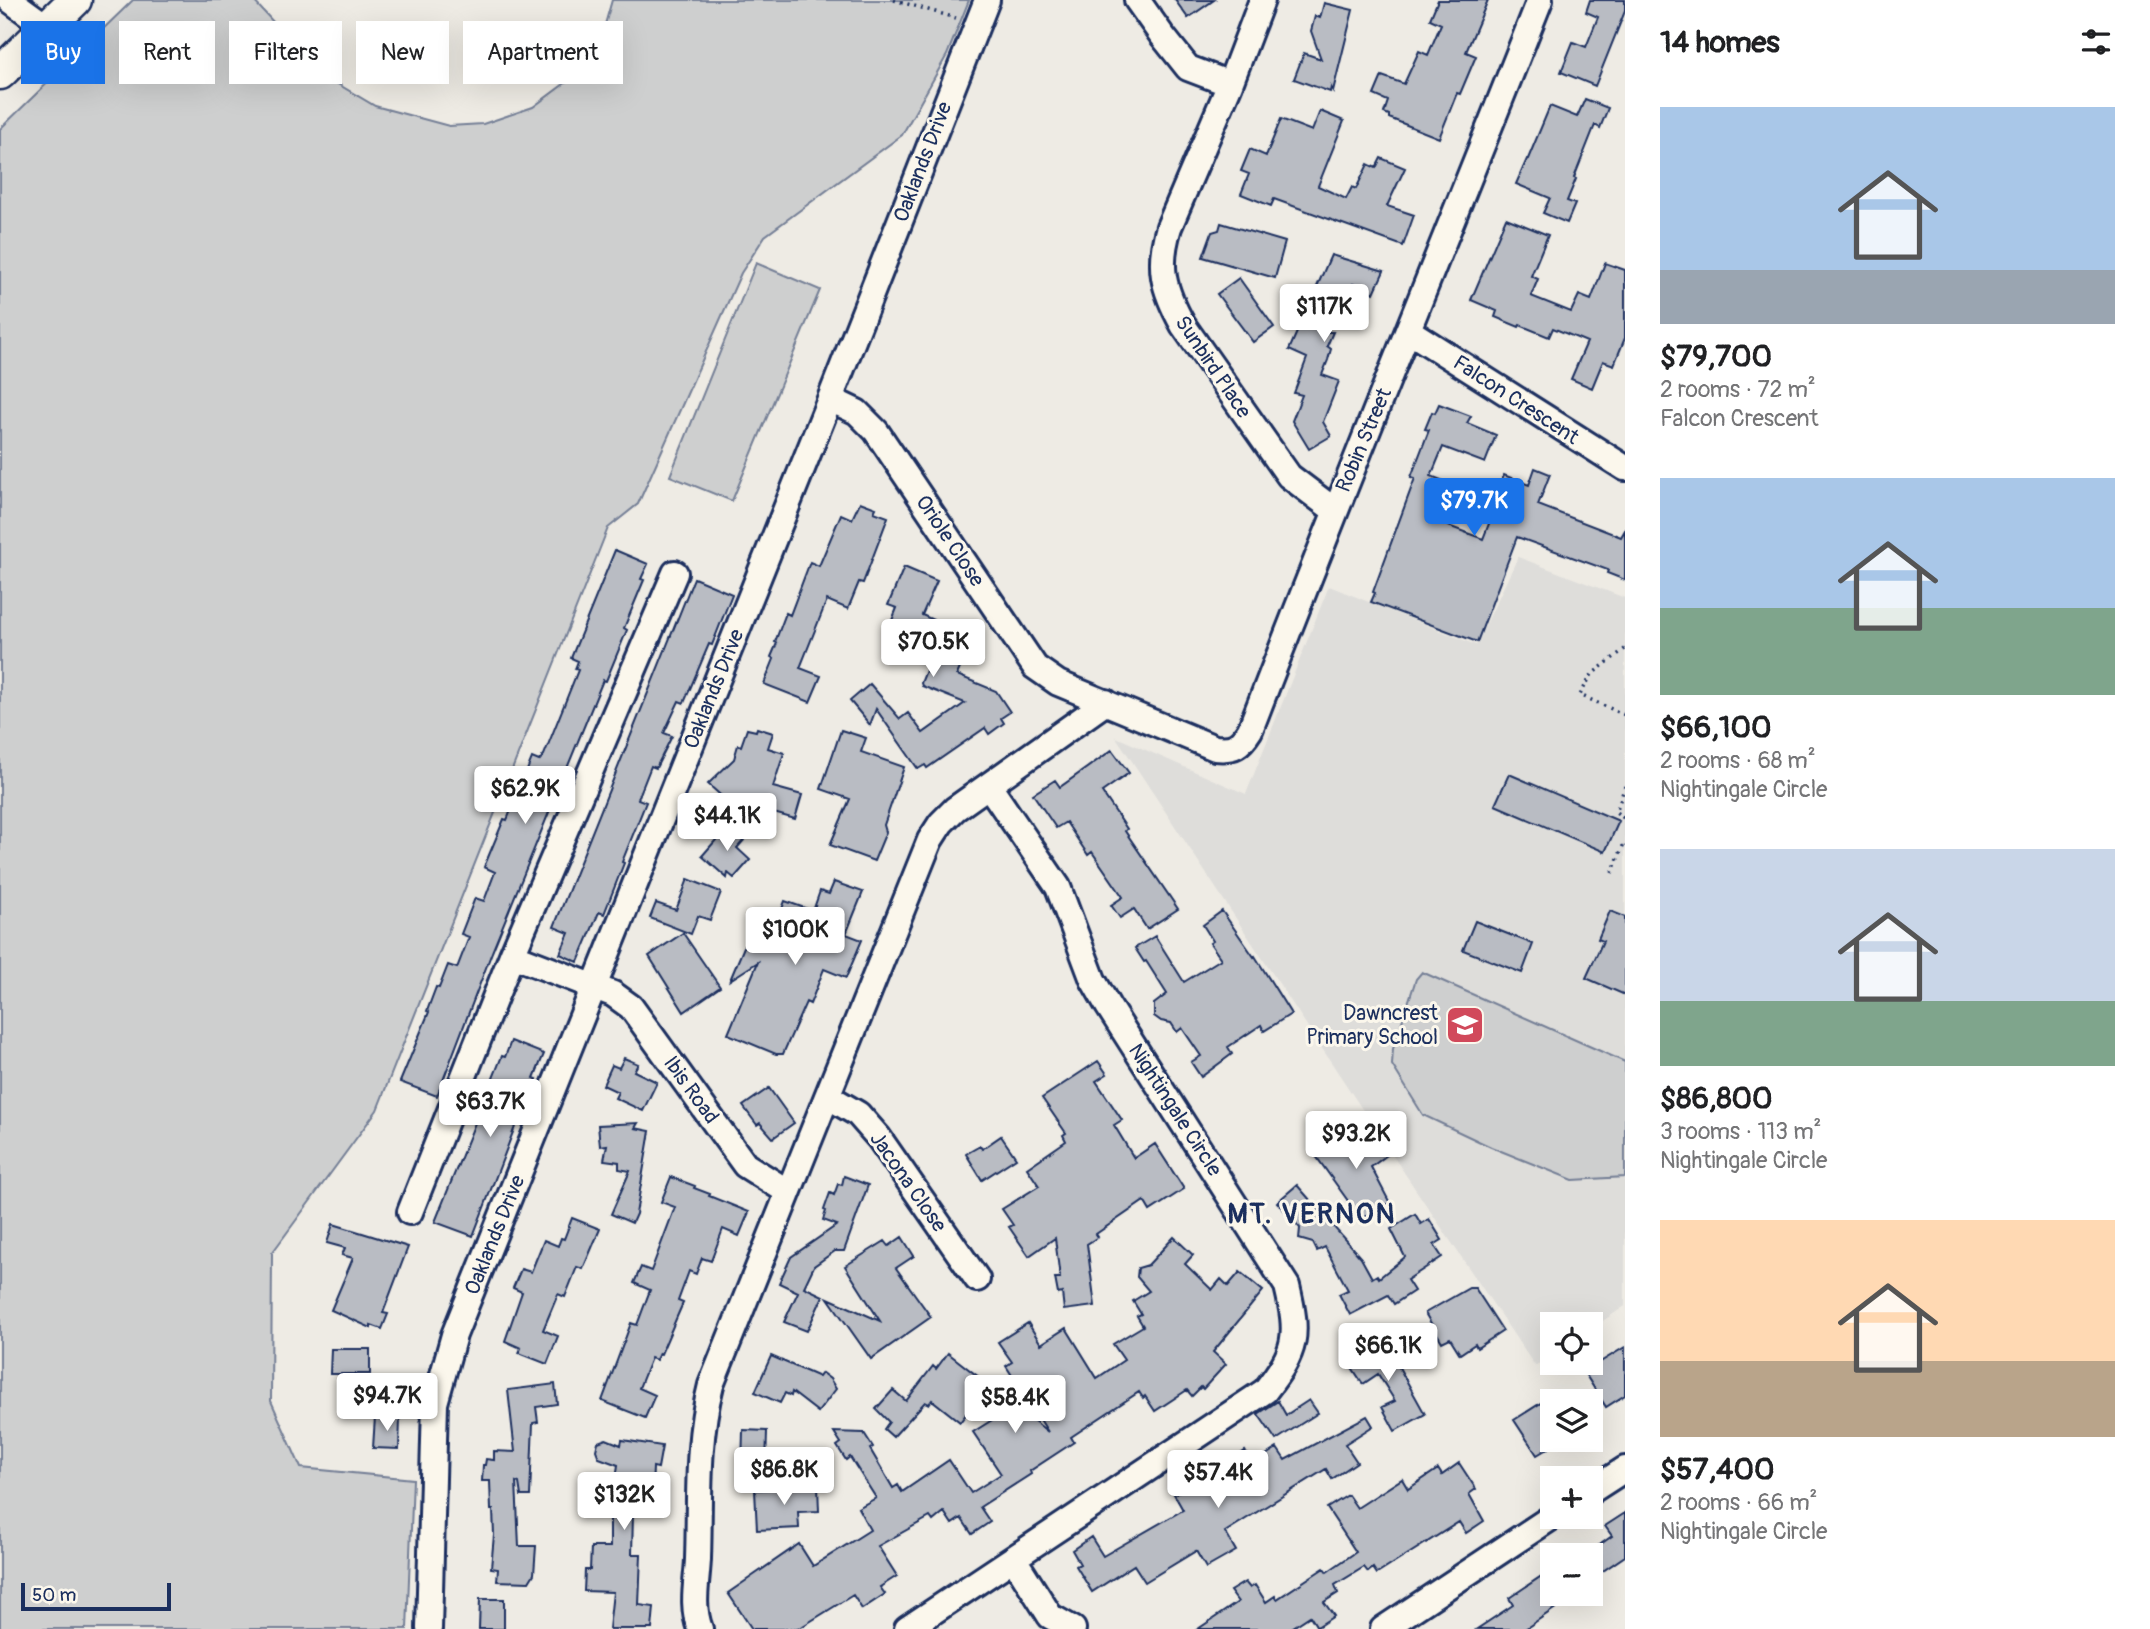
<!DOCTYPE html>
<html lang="en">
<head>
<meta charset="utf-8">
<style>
  :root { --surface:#fff; --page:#f2f2f2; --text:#202124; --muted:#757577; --accent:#1a73e8 }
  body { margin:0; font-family:Pangolin,sans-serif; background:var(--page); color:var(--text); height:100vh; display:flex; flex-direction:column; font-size:26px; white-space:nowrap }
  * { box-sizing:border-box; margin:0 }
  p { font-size:23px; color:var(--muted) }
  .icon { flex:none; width:38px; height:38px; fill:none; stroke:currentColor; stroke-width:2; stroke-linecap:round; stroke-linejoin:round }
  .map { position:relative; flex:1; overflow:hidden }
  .panel { display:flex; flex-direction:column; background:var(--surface); width:525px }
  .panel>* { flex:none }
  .guide { position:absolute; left:21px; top:21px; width:665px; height:63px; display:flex; gap:14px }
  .buttons { position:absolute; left:1540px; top:1312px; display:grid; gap:14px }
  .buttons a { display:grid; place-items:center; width:63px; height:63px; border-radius:0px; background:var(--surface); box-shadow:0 7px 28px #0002; font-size:35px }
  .scale { position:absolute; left:21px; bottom:18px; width:150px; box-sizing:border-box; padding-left:7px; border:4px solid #1b2f5e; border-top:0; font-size:19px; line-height:24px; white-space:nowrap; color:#1b2f5e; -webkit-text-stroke:5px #fbf7ec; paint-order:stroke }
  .price { position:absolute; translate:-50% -60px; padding:0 16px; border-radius:7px; background:#fff; color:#222; font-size:23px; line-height:46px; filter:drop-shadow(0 2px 4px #0008) }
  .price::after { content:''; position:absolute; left:50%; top:42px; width:21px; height:16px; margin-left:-10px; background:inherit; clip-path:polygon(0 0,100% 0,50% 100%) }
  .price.selected { background:var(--accent); color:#fff }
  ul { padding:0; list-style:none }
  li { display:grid; align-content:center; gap:14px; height:371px; padding:0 35px }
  li span { display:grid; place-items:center; height:217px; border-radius:0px; color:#555 }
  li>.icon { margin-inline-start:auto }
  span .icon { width:126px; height:126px; fill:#fffc; stroke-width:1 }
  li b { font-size:30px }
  h2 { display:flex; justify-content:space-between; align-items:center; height:84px; padding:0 35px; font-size:30px }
  .chip { padding:0 24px; border-radius:0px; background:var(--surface); box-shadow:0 7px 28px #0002; font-size:24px; line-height:63px }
  .chip.selected { background:var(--accent); color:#fff }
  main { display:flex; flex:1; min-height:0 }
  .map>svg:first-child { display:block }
</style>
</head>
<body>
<main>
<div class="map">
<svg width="1625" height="1629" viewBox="0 0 1625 1629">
  <rect width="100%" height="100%" fill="#eeebe4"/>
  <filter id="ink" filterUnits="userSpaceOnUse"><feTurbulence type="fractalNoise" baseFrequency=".0143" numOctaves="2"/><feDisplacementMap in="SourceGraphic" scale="14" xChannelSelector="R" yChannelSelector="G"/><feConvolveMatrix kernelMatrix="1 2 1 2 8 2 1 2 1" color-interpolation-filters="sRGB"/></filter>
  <g filter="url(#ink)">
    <path fill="#deddda" d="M1518,557L1625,598V1306L1591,1329V1325H1552V1355L1535,1366L1393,1156L1398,1150L1384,1130L1378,1133L1116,737L1246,794L1329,586L1476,645Z"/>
    <path fill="#cecfcf" stroke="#747f96" stroke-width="2" d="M133,0H253L321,74L375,106L449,126L483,124L533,107L580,72L604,28L612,0H969L947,55L902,135L765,236L741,273L638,504L608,528L377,1110L272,1253L271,1401L301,1468L413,1479L407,1629H0V129Z
      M756,263L820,290L732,501L670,476Z
      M1422,972L1625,1062V1177L1573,1180L1491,1147L1423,1115L1392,1065L1393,1049L1416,979Z"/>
    <path fill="#b9bcc3" stroke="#1b2f5e" stroke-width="2" d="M1175,0H1214L1188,18Z
      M1438,0H1488L1466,52L1476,56L1460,94L1457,93L1439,138L1389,118V115L1384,113L1388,101L1374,95L1382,76L1404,84L1419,51L1428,55L1441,24L1430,19Z
      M1590,0H1625V11L1595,86L1561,72L1573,42L1586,47L1598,17L1586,12Z
      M1324,3L1353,10L1333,91L1331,87L1330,92L1294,79L1304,53L1321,59L1311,31L1315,16L1320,18Z
      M501,49L530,60L522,82L493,71Z
      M1585,99L1608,108L1600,128L1595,125L1574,178L1576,179L1567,201L1575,204L1567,223L1543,213L1550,198L1516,184L1527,159H1528L1550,106L1577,117Z
      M1320,111L1344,121L1318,186L1346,199L1352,187L1356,189L1368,164L1376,168L1381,158L1405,168L1387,206L1414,215L1403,246L1274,199L1271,206L1241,194L1249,174L1241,171L1250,149L1266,156L1281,119L1312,131Z
      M1506,218L1548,235L1531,276L1538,279L1531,296L1571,312L1579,295L1591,300L1605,263L1625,270V338L1614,365L1603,361L1592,388L1571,379L1587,342L1553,328L1549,337L1520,325L1519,327L1495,317L1497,311L1471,300Z
      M1221,223L1285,242L1275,278L1203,257L1212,232L1219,230Z
      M1331,255L1384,271L1374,293L1353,284L1347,298L1341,296L1325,332H1333L1327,346L1331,349L1328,360L1322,375L1339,381L1323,422L1331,436L1309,449L1292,421L1302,395L1294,393L1307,358L1289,350Z
      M1239,278L1274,327L1253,342L1217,294Z
      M1439,404L1471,416L1467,423L1496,435L1485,463L1443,447L1431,476L1459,487L1443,524L1483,539L1495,508L1492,507L1504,475L1529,485L1535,468L1550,474L1538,505L1621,537L1625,530V580L1607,573L1608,570L1517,537L1477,642L1371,602L1375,593L1373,592L1415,478L1411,477L1429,430L1425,429L1432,412L1435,413Z
      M860,502L876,508L874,512L888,517L863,583L859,582L848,609L827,600L800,668L821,676L810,702L764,684L774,659L771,657L777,643L775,642L786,613L790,615L810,562L819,566L841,514L852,519Z
      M615,550L648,564L641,579L644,580L624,628L627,630L606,681L603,680L492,952L437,1096L400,1082L429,1012L427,1011L436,987L439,988L448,965L457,968L469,937L461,934L475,898L484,901L495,872L484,867L504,819L507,820L532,758L539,761L544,755L578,670L575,669L578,661L571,658Z
      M904,567L937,581L922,615L973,638L957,675L996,691L1010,712L1001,718L1004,723L989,734L985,728L927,768L925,765L918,769L876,709L870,725L850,701L870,684L900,719L908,713L923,733L965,703L922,686L921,683L934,651L904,638L901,647L884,640L897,608L888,605Z
      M694,578L732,594L712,645L709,644L684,703L679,701L664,733L672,736L656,768L651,766L638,799L646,802L622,862L624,863L604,914L599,912L578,962L560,954L569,933L554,927Z
      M757,728L773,733L768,748L784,753L773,787L802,795L795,819L756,808L746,818L708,784L734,759L738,745L741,746L747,729L756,731Z
      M841,730L866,738L861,752L904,767L884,825L886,832L874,861L830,845L850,799L821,789Z
      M1112,750L1129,773L1102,792L1127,829L1125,831L1178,909L1147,929L1134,909L1120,918L1111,905L1123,897L1092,852L1088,855L1066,822L1056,828L1033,794L1055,780L1060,787Z
      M1509,774L1619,821L1605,852L1495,805Z
      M729,825L745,839L737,848L750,860L734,878L728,873L727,878L702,856Z
      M688,879L721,892L710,920L698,916L691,934L650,918L656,903L676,910Z
      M834,882L863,892L846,934L862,940L846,978L824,969L810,1004L806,1002L783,1054H776L728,1034L758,962L730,980L746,942L766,950L785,901L813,911L820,891L829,894Z
      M1222,911L1254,957L1255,956L1291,1014L1264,1031L1261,1025L1228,1047L1232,1054L1201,1077L1191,1062L1201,1056L1182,1028L1177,1032L1171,1023L1161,1021L1154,1016V1004L1167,994L1146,961L1144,962L1135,948L1155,936L1184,982L1221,959L1210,943L1213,941L1203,925Z
      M1610,911L1625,917V995L1586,978L1603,941L1598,939Z
      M1475,921L1533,944L1522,973L1463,950Z
      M683,933L720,987L684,1012L649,956Z
      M511,1041L544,1054L534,1078L537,1079L527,1102L525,1101L473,1236L435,1222L502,1056L505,1057Z
      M624,1058L638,1064L634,1071L657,1082L643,1111L615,1098L618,1092L603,1085L612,1065L619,1068Z
      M1098,1061L1107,1074L1096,1081L1122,1120L1114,1125L1134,1158L1155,1144L1184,1189L1150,1211L1144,1201L1096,1234L1098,1237L1087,1244L1095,1306L1064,1310L1062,1293L1058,1294L1055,1278H1060L1055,1238L1029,1256L1009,1227L1013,1225L1002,1209L1039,1186L1027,1168L1066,1141L1063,1135L1066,1133L1042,1098Z
      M769,1088L794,1123L773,1138L760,1123L757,1125L743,1106Z
      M638,1123L635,1128L650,1131L636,1214L632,1223L611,1214L630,1171L619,1169V1162L604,1160L607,1145L600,1146L598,1125Z
      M1342,1131L1347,1137L1351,1135L1360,1147L1378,1134L1391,1152L1371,1167L1390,1203L1361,1219L1313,1152Z
      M1001,1136L1016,1158L982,1180L966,1154L980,1146L982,1149Z
      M844,1176L868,1185L844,1251H835L814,1266L804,1287L823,1296L807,1331L784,1322L798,1292L779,1283L791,1257L837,1225L823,1220L826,1211L824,1210L830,1193L834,1195L838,1184L842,1185Z
      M671,1177L695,1186L694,1188L710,1194L709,1196L749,1212L739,1236L723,1229L711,1261L702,1258L696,1274L689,1271L678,1301L683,1303L676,1319L661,1354L659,1353L656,1360L651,1358L639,1388L655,1395L645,1418L602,1401L631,1323L637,1325L650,1290L634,1283L641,1267L651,1271L675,1207L661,1202Z
      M1297,1185L1361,1258L1372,1278L1377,1275L1379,1278L1405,1257L1391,1229L1415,1214L1421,1224L1429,1219L1442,1240L1434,1245L1442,1257L1407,1280L1414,1291L1394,1304L1388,1295L1350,1315L1339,1294L1348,1290L1325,1247L1317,1251L1313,1243L1299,1239L1300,1228L1277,1202Z
      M572,1218L600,1229L583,1269L577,1267L565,1297L558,1294L543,1330L558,1336L547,1364L519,1353L521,1348L505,1341L522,1292L513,1288L521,1269L531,1272L544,1240L558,1246L561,1238L564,1239Z
      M333,1224L408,1247L383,1313L388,1314L382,1329L371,1325V1328L331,1310L353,1258L342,1255L345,1248L327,1243Z
      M902,1237L914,1256L896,1268L931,1317L871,1359L828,1298L880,1321L845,1266L885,1241L889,1246Z
      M1174,1237L1193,1255L1185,1264L1212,1290L1221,1279L1228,1286L1240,1272L1263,1291L1213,1352L1226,1364L1203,1389L1201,1387L1192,1396L1187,1390L1155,1411L1145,1396L1143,1398L1139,1392L1071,1437L1074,1442L1030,1471L1031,1474L980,1507L990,1522L972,1534L961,1518L952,1524L944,1512L933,1521L930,1517L878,1546L897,1576L880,1587L885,1594L862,1609L853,1595L798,1629H752L728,1593L799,1544L813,1566L870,1530L858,1508L876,1498L850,1457L846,1460L837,1446L841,1443L834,1432L864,1433L873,1447L870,1449L893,1488L898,1485L902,1492L949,1460L971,1493L1001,1474L973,1432L1000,1415L1002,1418L1018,1408L1048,1432L1006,1366L1012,1362L998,1342L1028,1323L1041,1344L1066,1328L1097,1378L1124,1360L1113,1344L1143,1326L1137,1316L1141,1314L1133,1301L1149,1291L1137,1277L1138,1268L1148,1265Z
      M1469,1288H1475L1503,1331L1477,1348L1475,1344L1460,1354L1450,1338L1442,1342L1425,1313Z
      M1371,1337L1378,1347L1381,1345L1393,1364L1396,1362L1425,1414L1395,1431L1382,1407L1395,1401L1378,1374L1363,1384L1351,1366L1359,1361L1352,1350Z
      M1625,1347V1395L1606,1407L1584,1372Z
      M331,1349H370V1374H330Z
      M948,1353L989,1385L960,1422L932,1400L929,1404L925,1402L893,1437L884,1429L889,1422L876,1409L893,1390L906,1401L933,1366L936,1369Z
      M771,1356L819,1377L822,1373L830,1379L836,1389L818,1412L792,1392L791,1396L785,1393L780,1403L755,1392Z
      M555,1384L557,1404L536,1407L538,1422L533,1423L530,1496H521L519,1483L516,1482L519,1546H536L534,1574L529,1582L497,1581L498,1569L491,1568L494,1535L493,1510H491L490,1481H482L483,1465H485L486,1459L494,1460V1451L515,1452L508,1390Z
      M1309,1400L1318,1413L1276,1440L1258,1414L1278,1401L1286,1415Z
      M1544,1401L1552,1414V1440L1557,1443L1537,1455L1514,1420Z
      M1367,1416L1373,1426L1345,1444L1357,1462L1332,1479L1326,1469L1225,1532L1236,1551L1206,1568L1196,1551L1145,1582L1134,1565L1092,1592L1076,1566L1080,1564L1072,1550L1091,1537L1103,1556L1183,1510L1174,1494L1218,1470L1245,1451L1253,1463L1277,1448L1285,1460Z
      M375,1417L400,1418L399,1449L373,1448Z
      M743,1430L767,1431L766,1468L742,1467Z
      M606,1439L621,1445L622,1440L662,1446L658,1468L653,1467L651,1514H633L632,1554H641L639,1605L654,1607L652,1629H609L613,1592L584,1591L585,1570H590L591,1547H610V1514H600L601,1491L614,1492L618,1465L599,1458L596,1450L598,1442Z
      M1459,1463L1476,1489L1469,1494L1484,1521L1466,1533L1459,1522L1377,1574L1373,1568L1368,1572L1364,1567L1335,1585L1338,1593L1324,1602L1334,1616L1317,1627L1310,1616L1290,1629H1198L1238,1602L1230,1591L1245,1582L1250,1588L1255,1585L1266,1602L1275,1596L1277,1599L1324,1568L1327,1572L1356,1552L1327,1508L1348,1495L1357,1508L1402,1479L1408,1489L1438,1469L1442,1475Z
      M818,1486L819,1511L798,1512L799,1528L757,1530L755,1490Z
      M1625,1513V1556L1591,1579V1551L1612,1536L1605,1526Z
      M1546,1573L1552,1582V1594H1576L1525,1629H1477L1513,1605L1509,1598Z
      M480,1599H504V1629H479Z"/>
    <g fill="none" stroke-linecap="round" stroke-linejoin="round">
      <defs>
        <path id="minor" d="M10,0L47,27
          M1137,0L1161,34L1188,68L1230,84
          M1262,0L1230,84L1169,227C1157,266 1163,289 1183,325L1289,476L1334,510
          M1409,331L1625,468
          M830,399L857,412L876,431L1035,667L1058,683L1215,748C1234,750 1240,746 1250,730C1344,485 1444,243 1540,0
          M512,955L613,994L631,1007L745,1165L788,1192
          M829,1097L858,1114L879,1138L977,1279
          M410,1212L512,955L675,573
          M1591,1491L1625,1469
          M1014,1559L1050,1616L1073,1629
          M429,1629L435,1403L454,1335L830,399L987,0
          M700,1629C691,1605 697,1583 698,1559C700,1501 696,1443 711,1385L930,840L941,823L955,809L1106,702
          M907,1629L1265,1391C1297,1350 1299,1336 1287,1286L1108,1006L1093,980L1058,887L989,786
          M1383,1629L1552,1517"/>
        <path id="major" d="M0,73L75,0"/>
      </defs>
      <use href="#minor" stroke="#1b2f5e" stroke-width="30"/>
      <use href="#major" stroke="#1b2f5e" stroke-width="37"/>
      <path stroke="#1b2f5e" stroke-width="3.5" stroke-dasharray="2 5" stroke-linecap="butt" d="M894,0L956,18
        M1625,649L1592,674L1580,695L1625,715
        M1625,786L1616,812L1625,819
        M1612,873L1625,841"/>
      <use href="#minor" stroke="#fbf7ec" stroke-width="24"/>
      <use href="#major" stroke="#fbf7ec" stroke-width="32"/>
    </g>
  </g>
  <defs>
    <symbol id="school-square" viewBox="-11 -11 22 22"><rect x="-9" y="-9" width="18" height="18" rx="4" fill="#d1495b" stroke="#fbf7ec"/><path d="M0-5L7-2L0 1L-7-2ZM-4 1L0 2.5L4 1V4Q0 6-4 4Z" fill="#fff"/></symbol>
  </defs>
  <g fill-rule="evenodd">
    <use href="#school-square" x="1443" y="1003" width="44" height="44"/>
  </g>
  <g text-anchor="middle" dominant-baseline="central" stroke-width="6" stroke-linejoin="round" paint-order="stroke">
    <g font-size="21" fill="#1b2f5e" stroke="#fbf7ec">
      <text transform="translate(923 162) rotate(-69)">Oaklands Drive</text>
      <text transform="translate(1213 367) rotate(56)">Sunbird Place</text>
      <text transform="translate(1516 400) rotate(33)">Falcon Crescent</text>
      <text transform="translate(1364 440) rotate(-67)">Robin Street</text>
      <text transform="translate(950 541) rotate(56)">Oriole Close</text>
      <text transform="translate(714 689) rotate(-68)">Oaklands Drive</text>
      <text transform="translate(691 1090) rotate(54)">Ibis Road</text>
      <text transform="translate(1175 1110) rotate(57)">Nightingale Circle</text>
      <text transform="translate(908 1182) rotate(55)">Jacona Close</text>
      <text transform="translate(495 1235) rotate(-68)">Oaklands Drive</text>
    </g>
    <g font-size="21" fill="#1b2f5e" stroke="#fbf7ec" text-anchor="end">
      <text x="1438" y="1013">Dawncrest<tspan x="1438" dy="24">Primary School</tspan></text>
    </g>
    <g font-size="28" font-weight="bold" letter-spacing="2" fill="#1b2f5e" stroke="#fbf7ec">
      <text x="1312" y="1214">MT. VERNON</text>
    </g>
  </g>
</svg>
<div class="buttons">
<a><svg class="icon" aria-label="locate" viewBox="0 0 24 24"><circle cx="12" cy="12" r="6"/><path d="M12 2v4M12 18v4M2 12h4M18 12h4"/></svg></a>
<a><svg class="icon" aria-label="layers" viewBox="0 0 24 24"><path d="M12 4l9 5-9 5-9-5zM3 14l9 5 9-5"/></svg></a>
<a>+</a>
<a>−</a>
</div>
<div class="scale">50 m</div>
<b class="price" style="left:1324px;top:344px">$117K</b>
<b class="price selected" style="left:1474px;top:538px">$79.7K</b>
<b class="price" style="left:933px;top:679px">$70.5K</b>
<b class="price" style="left:525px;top:826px">$62.9K</b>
<b class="price" style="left:727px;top:853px">$44.1K</b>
<b class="price" style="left:795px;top:967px">$100K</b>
<b class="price" style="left:490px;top:1139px">$63.7K</b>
<b class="price" style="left:1356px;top:1171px">$93.2K</b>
<b class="price" style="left:1388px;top:1383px">$66.1K</b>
<b class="price" style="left:387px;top:1433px">$94.7K</b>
<b class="price" style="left:1015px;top:1435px">$58.4K</b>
<b class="price" style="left:784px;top:1507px">$86.8K</b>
<b class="price" style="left:1218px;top:1510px">$57.4K</b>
<b class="price" style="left:624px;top:1532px">$132K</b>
<div class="guide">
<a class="chip selected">Buy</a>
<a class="chip">Rent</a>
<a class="chip">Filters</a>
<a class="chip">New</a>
<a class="chip">Apartment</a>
</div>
</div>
<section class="panel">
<h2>14 homes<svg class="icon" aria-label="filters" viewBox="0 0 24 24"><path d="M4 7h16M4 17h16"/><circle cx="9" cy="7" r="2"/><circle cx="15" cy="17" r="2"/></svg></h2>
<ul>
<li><span style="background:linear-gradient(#a9c7e8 75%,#9aa5b1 0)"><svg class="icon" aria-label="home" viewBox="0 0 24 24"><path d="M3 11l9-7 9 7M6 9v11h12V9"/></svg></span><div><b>$79,700</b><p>2 rooms · 72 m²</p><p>Falcon Crescent</p></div></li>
<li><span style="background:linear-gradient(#a9c7e8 60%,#7fa58c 0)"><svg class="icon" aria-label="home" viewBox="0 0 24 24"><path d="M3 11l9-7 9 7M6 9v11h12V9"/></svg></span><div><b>$66,100</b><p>2 rooms · 68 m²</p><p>Nightingale Circle</p></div></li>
<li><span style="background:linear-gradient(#c9d6e8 70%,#7fa58c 0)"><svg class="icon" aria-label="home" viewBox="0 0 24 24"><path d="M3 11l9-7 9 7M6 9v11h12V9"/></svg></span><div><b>$86,800</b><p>3 rooms · 113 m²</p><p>Nightingale Circle</p></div></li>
<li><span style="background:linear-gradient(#ffd9b3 65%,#b9a48a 0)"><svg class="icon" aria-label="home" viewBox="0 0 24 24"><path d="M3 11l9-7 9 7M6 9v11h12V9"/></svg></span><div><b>$57,400</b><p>2 rooms · 66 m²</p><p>Nightingale Circle</p></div></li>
</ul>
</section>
</main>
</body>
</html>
